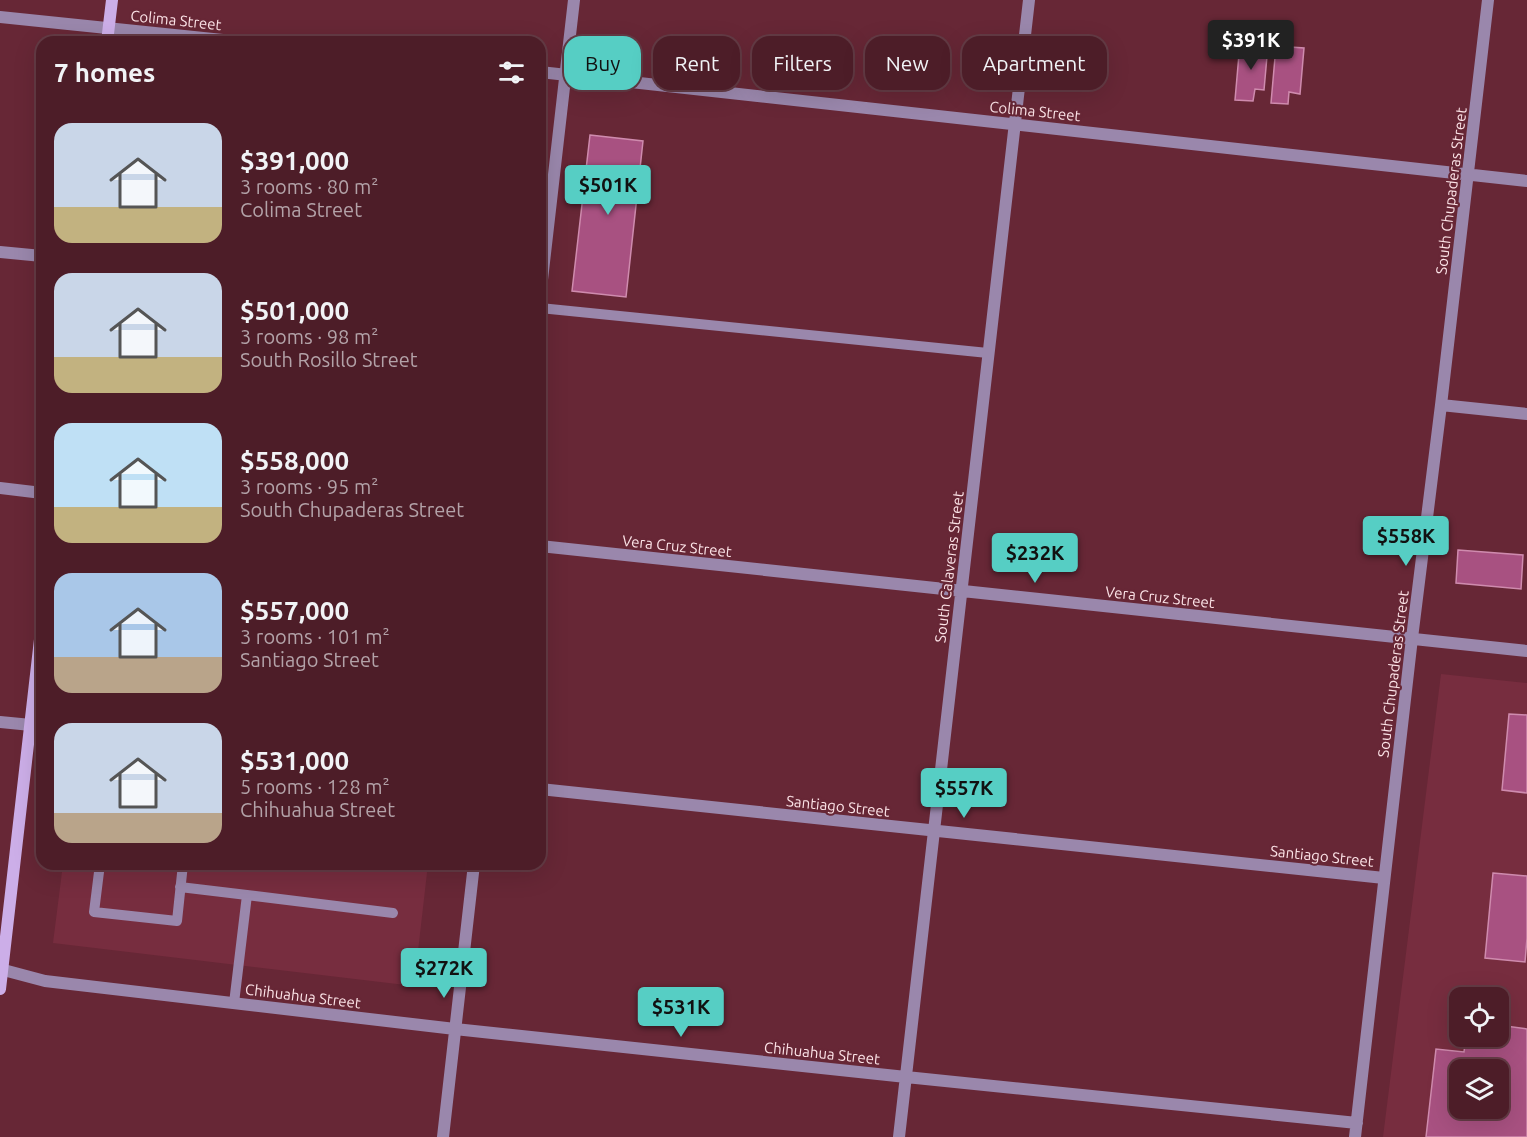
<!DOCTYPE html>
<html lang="en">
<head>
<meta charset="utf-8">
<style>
  :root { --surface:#4d1d28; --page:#542630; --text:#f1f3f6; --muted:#b3a2a8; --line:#643b45; --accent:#56cec4 }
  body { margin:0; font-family:Ubuntu,sans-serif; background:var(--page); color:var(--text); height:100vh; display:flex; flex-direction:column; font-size:22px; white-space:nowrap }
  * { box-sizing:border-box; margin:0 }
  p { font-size:20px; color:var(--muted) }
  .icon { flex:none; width:33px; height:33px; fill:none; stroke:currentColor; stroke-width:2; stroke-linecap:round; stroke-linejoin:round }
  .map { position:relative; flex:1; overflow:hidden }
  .panel { position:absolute; left:36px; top:36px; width:510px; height:834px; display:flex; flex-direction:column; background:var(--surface); border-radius:18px; box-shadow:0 6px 24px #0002,0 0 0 2px var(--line) }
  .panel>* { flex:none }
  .guide { position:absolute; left:564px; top:36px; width:570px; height:54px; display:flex; gap:12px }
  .fabs { position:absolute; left:1449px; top:987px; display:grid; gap:12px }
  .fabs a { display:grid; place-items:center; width:60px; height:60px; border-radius:12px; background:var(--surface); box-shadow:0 6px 24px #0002,0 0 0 2px var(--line); font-size:30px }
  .price { position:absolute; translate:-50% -51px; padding:0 14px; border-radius:6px; background:var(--accent); color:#111; font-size:20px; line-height:39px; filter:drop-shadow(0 2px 3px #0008) }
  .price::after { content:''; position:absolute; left:50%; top:36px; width:18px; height:14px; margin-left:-9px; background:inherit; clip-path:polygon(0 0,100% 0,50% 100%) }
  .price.on { background:#222; color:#fff }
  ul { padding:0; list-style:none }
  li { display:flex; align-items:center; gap:18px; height:150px; padding:0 18px }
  li span { display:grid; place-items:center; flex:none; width:168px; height:120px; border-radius:18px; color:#555 }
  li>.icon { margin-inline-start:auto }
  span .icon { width:72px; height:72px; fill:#fffc; stroke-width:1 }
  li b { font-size:26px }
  h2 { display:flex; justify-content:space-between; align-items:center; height:72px; padding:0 18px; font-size:26px }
  .tag { padding:0 21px; border-radius:18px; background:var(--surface); box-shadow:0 6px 24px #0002,0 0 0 2px var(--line); font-size:21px; line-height:54px }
  .tag.on { background:var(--accent); color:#111 }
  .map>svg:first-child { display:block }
</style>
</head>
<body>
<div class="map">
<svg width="1527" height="1137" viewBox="0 0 1527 1137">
  <rect width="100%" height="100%" fill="#672736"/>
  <path fill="#772d3f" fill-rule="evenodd" d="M1441,674L1527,683V1137H1383ZM1460,998H1498V1036H1460ZM1460,1070H1498V1108H1460Z
    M63,864H428L414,986L53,943Z"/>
  <path fill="#a85181" stroke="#cf8bae" stroke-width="1.5" fill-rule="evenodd" d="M1240,43L1268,45L1264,90L1255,89L1253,101L1235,100Z
    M1276,46L1304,48L1300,94L1289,92L1288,104L1271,103Z
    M590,135L643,141L626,297L572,291Z
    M1458,550L1523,555L1521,589L1456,583Z
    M1509,714L1527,715V793L1502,790Z
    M1493,873L1527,876V938L1525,962L1485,958Z
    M1498,1025L1527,1029V1137H1426L1436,1049L1464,1052L1466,1036H1498ZM1460,1070H1498V1108H1460Z"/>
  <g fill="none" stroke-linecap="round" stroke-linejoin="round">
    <path stroke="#9a87ac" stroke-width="10" d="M540,308L988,353
      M100,864L94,912L177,921L183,864
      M180,887L247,895L234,1003
      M247,895L393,913"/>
    <path stroke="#9a87ac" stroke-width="12" d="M0,17L242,42
      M540,72L1527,181
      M0,252L42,256
      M540,297L574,0
      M1441,405L1527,414
      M0,488L42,493
      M540,546L1527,651
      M0,722L31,725
      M540,789L1384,878
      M0,969L45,981L455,1029L906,1077L1357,1123
      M443,1137L474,864
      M899,1137L1029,0
      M1355,1137L1412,638L1441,405L1488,0"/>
    <path stroke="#ccaee8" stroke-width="12" d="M107,42L112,0
      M0,989L42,622"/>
  </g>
  <g text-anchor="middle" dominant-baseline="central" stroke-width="4.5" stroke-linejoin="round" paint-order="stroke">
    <g font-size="15" fill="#fce3e7" stroke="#672736">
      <text transform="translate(176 20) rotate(6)">Colima Street</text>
      <text transform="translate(1035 111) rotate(6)">Colima Street</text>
      <text transform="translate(1451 191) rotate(-83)">South Chupaderas Street</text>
      <text transform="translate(677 546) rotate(6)">Vera Cruz Street</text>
      <text transform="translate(949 567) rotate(-83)">South Calaveras Street</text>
      <text transform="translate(1160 597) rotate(6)">Vera Cruz Street</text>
      <text transform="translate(1393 674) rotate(-83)">South Chupaderas Street</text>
      <text transform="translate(838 806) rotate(6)">Santiago Street</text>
      <text transform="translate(1322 856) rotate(6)">Santiago Street</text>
      <text transform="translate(303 996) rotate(7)">Chihuahua Street</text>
      <text transform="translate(822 1053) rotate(6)">Chihuahua Street</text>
    </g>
  </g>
</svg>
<div class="fabs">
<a><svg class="icon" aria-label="locate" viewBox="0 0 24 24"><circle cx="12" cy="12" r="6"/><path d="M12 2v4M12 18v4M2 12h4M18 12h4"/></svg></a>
<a><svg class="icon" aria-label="layers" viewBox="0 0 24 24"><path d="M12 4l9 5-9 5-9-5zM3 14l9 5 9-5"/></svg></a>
</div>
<b class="price on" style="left:1251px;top:71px">$391K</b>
<b class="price" style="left:608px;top:216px">$501K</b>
<b class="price" style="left:1406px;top:567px">$558K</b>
<b class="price" style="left:1035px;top:584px">$232K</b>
<b class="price" style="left:964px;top:819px">$557K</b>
<b class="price" style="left:444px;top:999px">$272K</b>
<b class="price" style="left:681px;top:1038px">$531K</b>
<div class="guide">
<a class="tag on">Buy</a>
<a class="tag">Rent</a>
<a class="tag">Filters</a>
<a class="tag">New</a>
<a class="tag">Apartment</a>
</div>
<section class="panel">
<h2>7 homes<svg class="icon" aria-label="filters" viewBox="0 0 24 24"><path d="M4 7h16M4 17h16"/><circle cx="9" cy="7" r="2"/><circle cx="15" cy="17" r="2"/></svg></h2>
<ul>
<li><span style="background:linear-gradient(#c9d6e8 70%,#c2b280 0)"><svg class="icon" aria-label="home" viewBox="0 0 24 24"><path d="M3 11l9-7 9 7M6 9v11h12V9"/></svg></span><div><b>$391,000</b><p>3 rooms · 80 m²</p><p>Colima Street</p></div></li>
<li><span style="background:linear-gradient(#c9d6e8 70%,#c2b280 0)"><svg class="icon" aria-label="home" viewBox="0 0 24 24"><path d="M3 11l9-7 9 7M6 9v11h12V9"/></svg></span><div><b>$501,000</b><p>3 rooms · 98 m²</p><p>South Rosillo Street</p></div></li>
<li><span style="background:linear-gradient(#bfe0f5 70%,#c2b280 0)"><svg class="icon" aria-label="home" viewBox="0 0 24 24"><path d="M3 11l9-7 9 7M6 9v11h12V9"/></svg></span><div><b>$558,000</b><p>3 rooms · 95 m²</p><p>South Chupaderas Street</p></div></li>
<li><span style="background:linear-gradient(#a9c7e8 70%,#b9a48a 0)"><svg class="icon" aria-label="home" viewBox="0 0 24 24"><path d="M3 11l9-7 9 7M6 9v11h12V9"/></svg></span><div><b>$557,000</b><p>3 rooms · 101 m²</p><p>Santiago Street</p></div></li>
<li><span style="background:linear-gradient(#c9d6e8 75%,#b9a48a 0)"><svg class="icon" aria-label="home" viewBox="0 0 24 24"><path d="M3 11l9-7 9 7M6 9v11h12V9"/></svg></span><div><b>$531,000</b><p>5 rooms · 128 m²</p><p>Chihuahua Street</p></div></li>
</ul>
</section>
</div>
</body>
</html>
